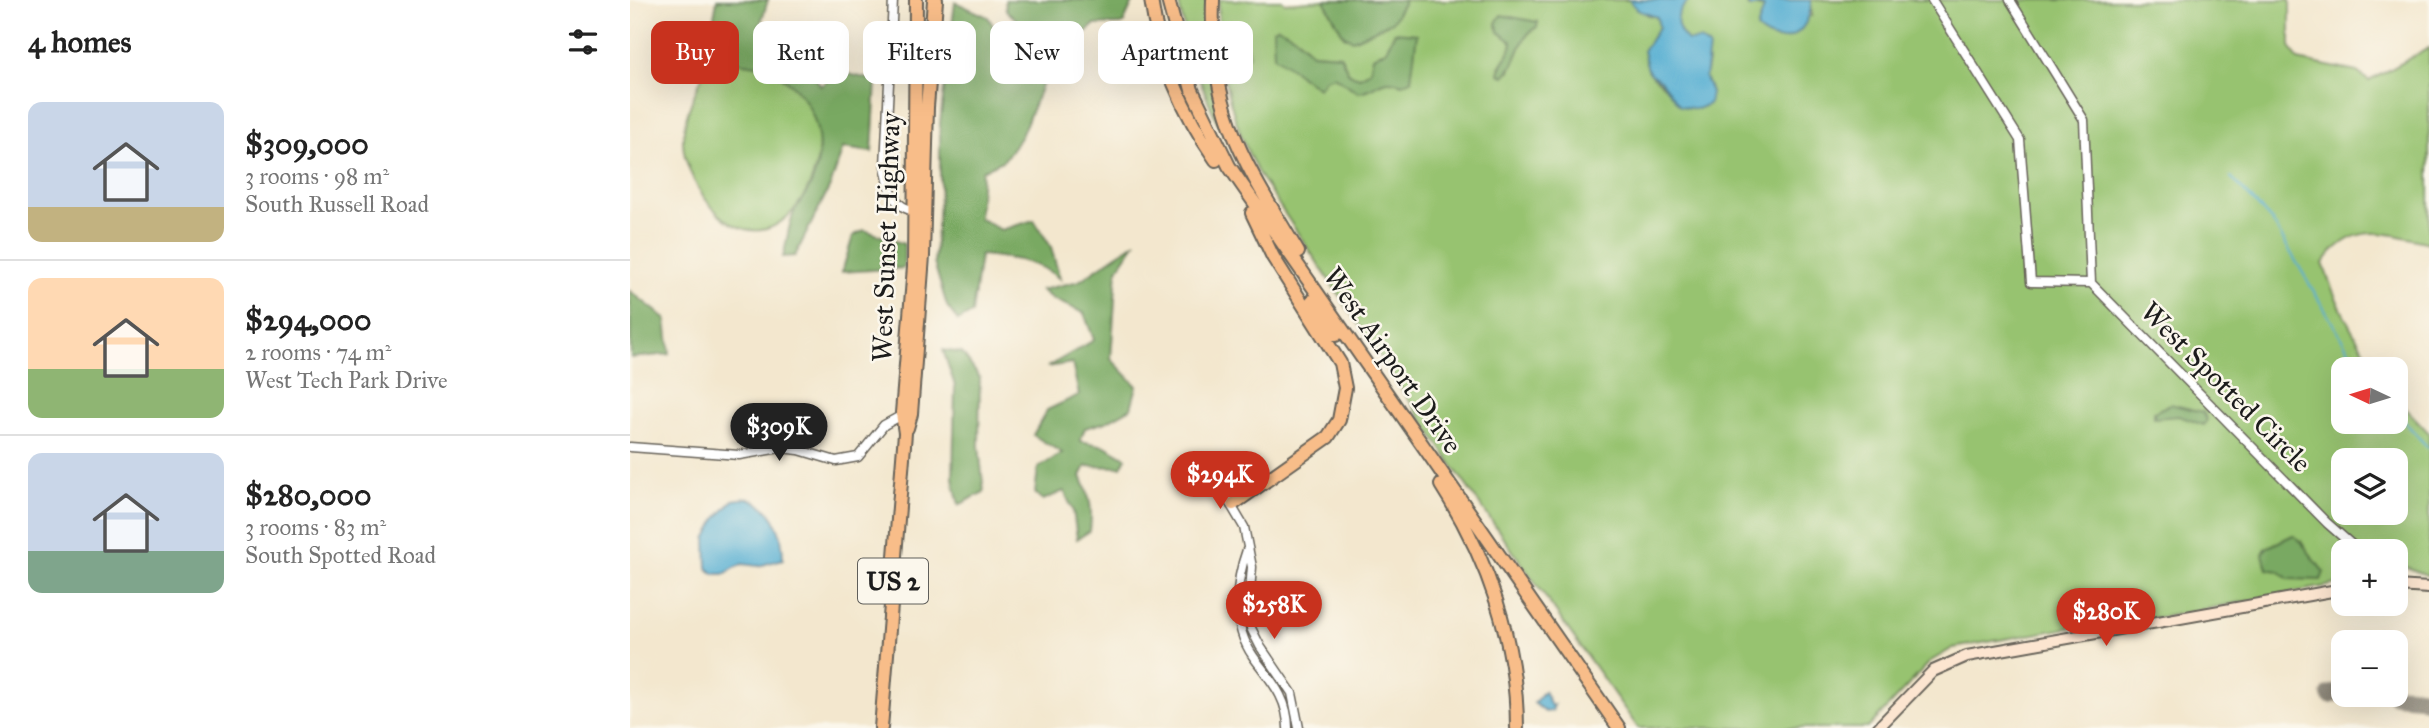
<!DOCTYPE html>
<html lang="en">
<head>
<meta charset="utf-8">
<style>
  :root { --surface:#fff; --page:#f6f6f6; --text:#222; --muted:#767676; --line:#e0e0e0; --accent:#c8321e }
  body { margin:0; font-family:"IM FELL Great Primer",serif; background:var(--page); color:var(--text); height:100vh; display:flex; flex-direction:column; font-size:26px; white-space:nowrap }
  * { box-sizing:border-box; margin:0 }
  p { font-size:23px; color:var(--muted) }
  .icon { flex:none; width:38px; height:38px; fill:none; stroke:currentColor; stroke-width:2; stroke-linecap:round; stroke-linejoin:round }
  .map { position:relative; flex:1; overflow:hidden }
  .panel { display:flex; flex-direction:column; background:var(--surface); width:630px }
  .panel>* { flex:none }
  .hud { position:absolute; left:21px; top:21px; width:665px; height:63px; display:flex; gap:14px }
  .needle { width:46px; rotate:274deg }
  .fabs { position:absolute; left:1701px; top:357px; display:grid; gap:14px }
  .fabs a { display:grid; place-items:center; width:77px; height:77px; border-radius:14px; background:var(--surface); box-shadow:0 7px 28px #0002; font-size:35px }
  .price { position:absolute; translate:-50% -60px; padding:0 16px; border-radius:24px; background:var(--accent); color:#fff; font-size:23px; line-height:46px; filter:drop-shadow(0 2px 4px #0008) }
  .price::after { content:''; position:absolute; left:50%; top:42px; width:21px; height:16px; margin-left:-10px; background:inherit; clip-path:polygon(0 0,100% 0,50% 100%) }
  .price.on { background:#222; color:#fff }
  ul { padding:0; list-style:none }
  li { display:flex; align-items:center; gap:21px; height:175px; padding:0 28px }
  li+li { border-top:2px solid var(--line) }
  li span { display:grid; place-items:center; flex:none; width:196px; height:140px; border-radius:14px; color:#555 }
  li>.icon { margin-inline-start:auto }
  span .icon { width:84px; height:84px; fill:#fffc; stroke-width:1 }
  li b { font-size:30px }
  h2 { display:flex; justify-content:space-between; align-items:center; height:84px; padding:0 28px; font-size:30px }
  .chip { padding:0 24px; border-radius:14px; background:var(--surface); box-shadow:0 7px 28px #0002; font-size:24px; line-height:63px }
  .chip.on { background:var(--accent); color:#fff }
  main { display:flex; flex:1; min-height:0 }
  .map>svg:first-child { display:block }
</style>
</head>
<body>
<main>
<section class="panel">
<h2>4 homes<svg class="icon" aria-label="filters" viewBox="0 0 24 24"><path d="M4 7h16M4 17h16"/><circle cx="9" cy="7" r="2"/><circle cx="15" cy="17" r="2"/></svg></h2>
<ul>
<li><span style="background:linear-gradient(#c9d6e8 75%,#c2b280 0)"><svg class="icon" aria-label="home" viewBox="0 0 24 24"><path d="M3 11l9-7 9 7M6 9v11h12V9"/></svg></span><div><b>$309,000</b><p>3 rooms · 98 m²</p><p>South Russell Road</p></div></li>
<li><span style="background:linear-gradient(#ffd9b3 65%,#8fb573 0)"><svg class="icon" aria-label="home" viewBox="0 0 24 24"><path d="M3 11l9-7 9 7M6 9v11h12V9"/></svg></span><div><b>$294,000</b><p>2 rooms · 74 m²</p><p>West Tech Park Drive</p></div></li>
<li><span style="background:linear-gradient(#c9d6e8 70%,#7fa58c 0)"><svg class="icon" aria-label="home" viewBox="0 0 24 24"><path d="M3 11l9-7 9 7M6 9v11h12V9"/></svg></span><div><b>$280,000</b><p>3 rooms · 83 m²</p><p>South Spotted Road</p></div></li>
</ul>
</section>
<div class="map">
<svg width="1799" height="728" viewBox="0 0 1799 728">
  <rect width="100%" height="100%" fill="#fbf7ec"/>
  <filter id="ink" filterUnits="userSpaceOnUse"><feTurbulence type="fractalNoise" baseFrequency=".0143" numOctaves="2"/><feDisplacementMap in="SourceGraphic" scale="14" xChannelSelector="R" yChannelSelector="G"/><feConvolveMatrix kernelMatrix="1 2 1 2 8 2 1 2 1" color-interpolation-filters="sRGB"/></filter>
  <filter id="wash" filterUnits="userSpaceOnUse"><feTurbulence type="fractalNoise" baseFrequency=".00686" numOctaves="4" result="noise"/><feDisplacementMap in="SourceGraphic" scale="28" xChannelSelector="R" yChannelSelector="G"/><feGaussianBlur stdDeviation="1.57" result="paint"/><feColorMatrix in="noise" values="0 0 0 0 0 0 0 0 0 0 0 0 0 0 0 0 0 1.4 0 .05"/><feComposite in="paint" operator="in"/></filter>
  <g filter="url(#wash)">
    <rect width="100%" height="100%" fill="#f3e7ce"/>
    <path fill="#97c370" stroke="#5a7046" stroke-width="2" fill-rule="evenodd" d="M548,0H577C574,45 581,84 592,127L587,122L562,61Z
      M589,0H652L655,3L694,0L714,36L762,22L775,0H999L1018,15L1027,17L1029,27L1013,51L1019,73L1041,92H1081L1075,78L1078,61L1049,32L1046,19L1051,8L1060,0H1115L1118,7H1134V12L1182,16L1181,0H1660V46L1668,60L1727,72L1739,81L1799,48V243C1754,233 1724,220 1693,263C1705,301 1724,337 1747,369H1713V422H1766V398L1799,433V576L1766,563V551H1713V583L1533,617L1444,627L1323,648L1301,661L1238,728H1008L829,475L629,175C600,119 586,63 589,0ZM907,22L906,27L896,33L880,71L870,67L881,51L882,42ZM765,32L758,79C745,82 747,89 728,92L704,76L672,78L665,68L666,37L682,53L710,55L719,74L730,77L740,71L743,57L756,50ZM1713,460H1766V513H1713ZM1671,541L1677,553L1693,572L1658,579L1649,571Z
      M119,61C139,71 164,80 177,99C203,137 184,205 144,226C98,249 52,178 53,139C54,116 65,93 74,72L96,63Z"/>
    <path fill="#79a962" stroke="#4a623f" stroke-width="2" d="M87,0H138L130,26L164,47L191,86L208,71L246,81L242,152L213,148L201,184L165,256L153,257C157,243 158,224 165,210C170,201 178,192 182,182C196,147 188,109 161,84C143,67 119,61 96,63L79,44Z
      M375,0H504L493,24L464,25L422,62L391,136L374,160L352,171L349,218L371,230L404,220L421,247L430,279C407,260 380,258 350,255L342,313L328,321L317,306L304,263L310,193V123L325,2L358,17L388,68L410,53L400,32L376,10Z
      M694,0H775L762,22L723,40L714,36Z
      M871,15L908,22L907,27C887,38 890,62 874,76L869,74C870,63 881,55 882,42L869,32L866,23Z
      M648,27L666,37L682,53L710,55L719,74L730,77L740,71L743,57L756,50L765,32L787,34L781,80L772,84C749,75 750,89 728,92L704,76L695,79L689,88C672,79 662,66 644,56L643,29Z
      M601,34L616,46L619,55L600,76L596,70L598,37Z
      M234,230L274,244V268L212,272L223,236Z
      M506,242L487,270L481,359L507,386L501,408L476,422L455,428L450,441L475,446L496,458L491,467L456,466L451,476C460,497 463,508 460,531L447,539L443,510L434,491L413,500L405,493L408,468L432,453L403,435L417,410L449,395L442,363L417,367L464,340L454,313L422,299L411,290L449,281Z
      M0,291L36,319L40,354L1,358Z
      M313,350L332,353L350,378L349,446L354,492L329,505L323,479L325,386Z
      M1540,404L1573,412L1577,420L1574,425L1549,416L1524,418V412Z
      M1663,535C1675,543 1683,560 1694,572L1691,580L1658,579L1649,571L1637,569L1633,554L1636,548Z"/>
    <path fill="#55aed2" stroke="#386577" stroke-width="2" d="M999,0H1060C1044,13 1043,27 1058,41L1070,40L1079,47L1075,78L1081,92L1079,104L1067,109L1050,106L1030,80L1019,73L1013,51L1029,27L1027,17L1009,11Z
      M1115,0H1181C1182,31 1153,53 1127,29L1134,7L1128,5L1121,8Z
      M118,498C145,508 153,532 153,559L129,566L112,564L94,574H84L77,568L76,539L87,518L103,500Z
      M914,691L921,706L924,705L922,711L915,712L904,703Z"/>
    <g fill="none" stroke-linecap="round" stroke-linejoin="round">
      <path stroke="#55aed2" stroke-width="2" d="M1601,177L1642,221L1730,369
        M1766,412L1799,449"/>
      <path stroke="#888275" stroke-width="18" d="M1700,695L1713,690
        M1765,695L1790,697L1799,701"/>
    </g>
  </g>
  <g filter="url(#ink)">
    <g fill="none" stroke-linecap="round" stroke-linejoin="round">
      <defs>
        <path id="street" d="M263,0L255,166C259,187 262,209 287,211
          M1302,0L1390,140L1401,282L1461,283
          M1380,0L1454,120L1461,283L1697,523L1729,551
          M0,447L109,455L150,448L169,450L206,461L228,457L254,425L276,413
          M579,468L614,527L622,567L619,603L621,628L630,646L662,693L669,728
          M617,550C605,583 602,626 623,656C640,680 658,697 658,728
          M1766,577L1771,586"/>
        <path id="secondary" d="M1766,586L1799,588
          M1248,728L1303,671L1337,656L1713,589"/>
        <path id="primary" d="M521,0C529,57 553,113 586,160
          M538,0L562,90L599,166L989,728
          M583,0C579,112 613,160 668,252
          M682,301L706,335
          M277,428L281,414L293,256L297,107L302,45
          M811,485C857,557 887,641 887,728
          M603,504L698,437L709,420L715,388L710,363L643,257L622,213
          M251,728L275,433L272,413L284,267L286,0"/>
        <path id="highway" d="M301,55L305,0"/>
      </defs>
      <use href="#street" stroke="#67635a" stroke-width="11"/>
      <use href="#secondary" stroke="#67635a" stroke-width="14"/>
      <use href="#primary" stroke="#67635a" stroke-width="16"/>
      <use href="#highway" stroke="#67635a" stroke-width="18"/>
      <use href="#street" stroke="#fff" stroke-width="8"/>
      <use href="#secondary" stroke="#fce5d0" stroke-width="10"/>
      <use href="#primary" stroke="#f8bd89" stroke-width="12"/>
      <use href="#highway" stroke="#f8bd89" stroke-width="14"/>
    </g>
  </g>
  <g text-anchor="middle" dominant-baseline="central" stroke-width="5" stroke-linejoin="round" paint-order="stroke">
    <rect fill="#fbf7ec" stroke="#5f5e5a" stroke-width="2" x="228" y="558.5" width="70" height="45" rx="5"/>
    <g font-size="26" font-weight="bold" fill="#1c1c1c">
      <text x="263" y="581">US 2</text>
    </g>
    <g font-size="28" fill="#1c1c1c" stroke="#fbf7ec">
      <text transform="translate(256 237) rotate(-88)">West Sunset Highway</text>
      <text transform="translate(763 360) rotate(55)">West Airport Drive</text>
      <text transform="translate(1596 387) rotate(45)">West Spotted Circle</text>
    </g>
  </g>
</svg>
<div class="fabs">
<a><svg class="needle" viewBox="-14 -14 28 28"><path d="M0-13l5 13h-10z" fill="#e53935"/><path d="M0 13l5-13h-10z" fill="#767676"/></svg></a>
<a><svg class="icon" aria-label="layers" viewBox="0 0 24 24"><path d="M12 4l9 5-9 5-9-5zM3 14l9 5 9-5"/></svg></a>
<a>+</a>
<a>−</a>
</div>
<b class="price on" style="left:149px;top:463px">$309K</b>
<b class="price" style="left:590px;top:511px">$294K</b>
<b class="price" style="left:644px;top:641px">$258K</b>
<b class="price" style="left:1476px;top:648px">$280K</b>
<div class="hud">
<a class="chip on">Buy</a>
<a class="chip">Rent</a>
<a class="chip">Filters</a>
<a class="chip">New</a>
<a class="chip">Apartment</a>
</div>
</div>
</main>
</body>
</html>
